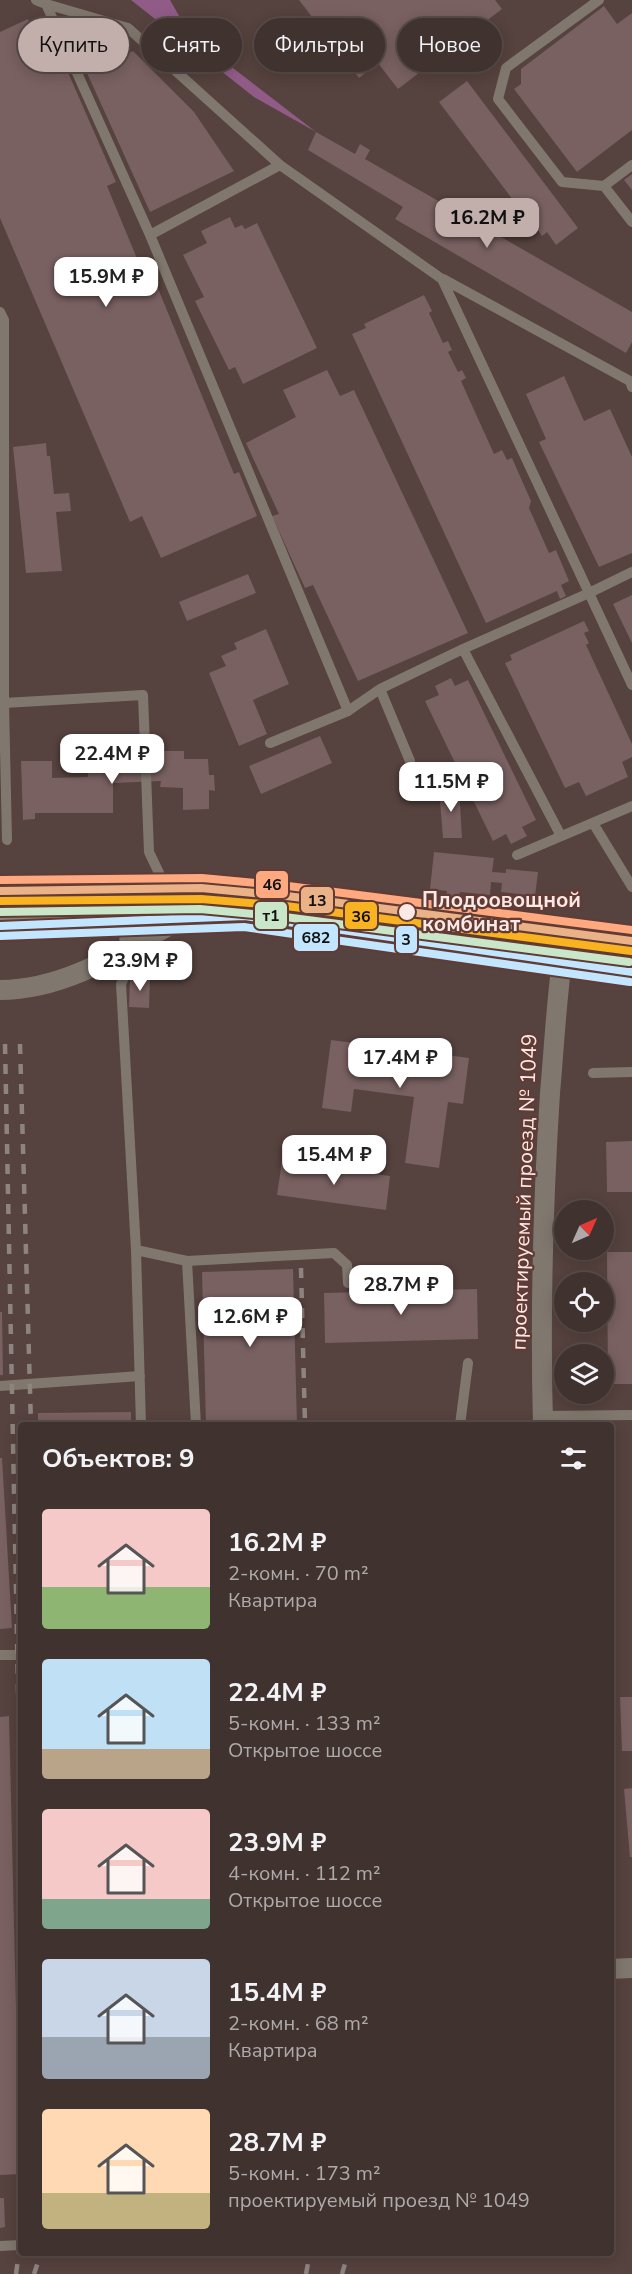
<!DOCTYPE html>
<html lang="ru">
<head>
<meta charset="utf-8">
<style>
  :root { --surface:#40322e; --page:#473a36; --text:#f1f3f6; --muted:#aeaaaa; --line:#594d4a; --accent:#c2afab }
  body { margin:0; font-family:"Nunito Sans",sans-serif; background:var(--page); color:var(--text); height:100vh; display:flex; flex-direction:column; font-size:22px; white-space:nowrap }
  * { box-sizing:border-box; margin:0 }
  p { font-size:20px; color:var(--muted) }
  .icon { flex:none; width:33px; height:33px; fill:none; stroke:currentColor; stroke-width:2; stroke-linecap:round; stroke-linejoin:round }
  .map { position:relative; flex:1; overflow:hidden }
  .panel { position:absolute; left:18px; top:1422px; width:596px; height:834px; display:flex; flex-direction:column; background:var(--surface); border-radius:6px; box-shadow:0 3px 15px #0003,0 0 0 2px var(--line) }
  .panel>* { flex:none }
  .guide { position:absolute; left:18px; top:18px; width:597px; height:54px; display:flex; gap:12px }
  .needle { width:39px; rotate:45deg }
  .buttons { position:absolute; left:554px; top:1200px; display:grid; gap:12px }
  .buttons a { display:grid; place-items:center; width:60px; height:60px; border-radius:50%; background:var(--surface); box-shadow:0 3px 15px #0003,0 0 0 2px var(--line); font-size:30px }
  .price { position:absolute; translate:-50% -51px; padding:0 14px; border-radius:12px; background:#fff; color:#222; font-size:20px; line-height:39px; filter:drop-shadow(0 2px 3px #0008) }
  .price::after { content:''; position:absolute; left:50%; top:36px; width:18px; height:14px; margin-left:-9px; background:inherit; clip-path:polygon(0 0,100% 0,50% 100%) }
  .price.current { background:var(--accent); color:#111 }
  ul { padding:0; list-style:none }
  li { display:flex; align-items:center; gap:18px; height:150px; padding:0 24px }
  li span { display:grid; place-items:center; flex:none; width:168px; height:120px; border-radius:6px; color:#555 }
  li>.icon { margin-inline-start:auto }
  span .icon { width:72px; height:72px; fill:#fffc; stroke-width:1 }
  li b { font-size:26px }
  h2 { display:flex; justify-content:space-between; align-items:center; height:72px; padding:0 24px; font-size:26px }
  .pill { padding:0 21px; border-radius:27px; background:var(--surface); box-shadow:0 3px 15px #0003,0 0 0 2px var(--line); font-size:21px; line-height:54px }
  .pill.current { background:var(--accent); color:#111 }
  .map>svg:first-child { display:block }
</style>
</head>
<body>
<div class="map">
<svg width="632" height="2274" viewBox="0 0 632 2274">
  <rect width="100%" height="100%" fill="#56423e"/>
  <path fill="#915b88" d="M131,0H170L190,35L316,132L254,97Z"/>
  <path fill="#796061" d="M299,0H495L502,9L398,89L378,63L359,78Z
    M604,6L617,24L632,13V130L577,172L514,89L521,84V69Z
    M28,19L43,51L56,45L116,182L107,186L150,290L157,286L234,474L239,472L257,516L161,558L142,516L130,522L0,218V32Z
    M133,51L194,112L234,171L150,212L87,73Z
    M467,81L578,228L556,245L547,232L542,236L533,223L537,221L527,208L522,212L439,102Z
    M316,132L355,154L360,144L370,150L365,159L632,312V342L626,353L395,219L403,207L308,150Z
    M632,174V190L624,180Z
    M230,217L235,228L242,225L245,229L257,223L317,348L243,384L235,367L229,370L195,301L204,297L183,255L207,243L201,231Z
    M424,295L432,311L429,313L443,343L448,341L452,350L448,352L458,372L462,370L466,378L461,381L494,454L502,450L507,460L512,458L531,501L529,508L549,553L556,550L569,581L561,585L566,596L560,599L557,591L486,623L352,334L366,328L364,324Z
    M327,370L340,396L354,390L468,633L358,681L313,585L305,588L272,516L279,514L246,443L296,417L283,390Z
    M564,376L584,421L610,409L632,457V553L599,567L539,442L546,439L526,394Z
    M46,443L47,456H50L54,494L69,493L71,511L56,512L62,571L26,573L13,447Z
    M248,574L256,593L187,621L179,602Z
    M632,595V643L613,604Z
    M584,621L589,631L584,633L589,643L586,645L632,744V757L622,762L628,777L586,796L579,782L565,788L505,663L512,660L510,655Z
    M266,629L289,684L253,700L267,734L239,746L209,673L226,666L221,656L237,649L234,643Z
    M451,678L455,686L468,680L536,820L522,827L527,836L511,844L506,834L493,841L425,701L439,695L435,686Z
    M320,736L332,763L261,794L249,766Z
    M160,751H184V759H208L209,775H214L215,791L209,790V809L183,810V788L160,787L161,781L113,783V813H35V819L23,820L21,761H52V778L88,777V766L160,764Z
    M459,787L462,838H443L439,788Z
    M434,852L494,858L492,872L506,873V869L538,872L535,896L501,892L502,883L491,882L490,895L460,892L459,899L446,898L447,891L430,889Z
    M130,977H150L149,1008L129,1007Z
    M331,1040L469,1058L463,1104L448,1102L439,1168L405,1163L414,1097L354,1089L351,1112L322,1108Z
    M632,1141V1192H607L606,1142Z
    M282,1162L390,1176L386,1210L277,1195Z
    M607,1252H632V1384H608Z
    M293,1269L297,1425H206L202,1272Z
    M477,1289L478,1339L325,1343L324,1293Z
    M0,1312H2L3,1375H0Z
    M131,1412V1425H38V1413Z
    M0,1458H2L12,1628L0,1629Z
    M620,1697H632V1751H622Z
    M9,1716L20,2174L0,2175V1717Z
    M632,1788V1857H630L624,1789Z
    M0,2198H4L5,2227L0,2228Z"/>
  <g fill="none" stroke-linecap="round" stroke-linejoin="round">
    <path stroke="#80786e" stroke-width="10" d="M36,0L46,4L150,235L348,711L380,689L463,649L561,836
      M599,0L506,68L498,99L562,182L604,186L632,222
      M46,4L128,28L280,165
      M604,186L632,165
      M150,235L280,165L442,279L589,593L463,649
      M443,279L630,381L632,387
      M0,312L4,320V703L7,840
      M632,572L589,593L632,685
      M380,689L410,761
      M4,703L143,695L149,852L180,917
      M270,743L348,711
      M593,823L632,887
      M517,855L632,806
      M125,923L123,980L121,984L136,1250L141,1425
      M593,1073L632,1072
      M136,1250L187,1261L334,1253L347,1265L348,1283
      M187,1261L196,1425
      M0,1386L140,1376
      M543,1416L632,1415
      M460,1425L468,1363
      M0,1655H21
      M0,2246L21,2245"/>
    <path stroke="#80786e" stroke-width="20" d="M0,990C65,990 122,952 177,921
      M543,1425C540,1314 543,1203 550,1093C554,1049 556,1005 562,961
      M610,1969L632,1968"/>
    <path stroke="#8b8478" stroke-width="28" d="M0,926L245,916L632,972"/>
    <path stroke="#8e847f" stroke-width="4.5" stroke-dasharray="10 10" stroke-linecap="butt" d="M5,1044L21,1839
      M20,1044L31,1425
      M301,1268L305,1425
      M16,2274L21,2238
      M34,2274L41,2253
      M306,2274L310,2253
      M342,2274L348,2253"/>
    <defs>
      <path id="bus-1" d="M0,926L245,916L632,972"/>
      <path id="bus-2" d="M0,936L244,927L630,982"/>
    </defs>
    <use href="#bus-1" stroke="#613b34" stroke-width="12"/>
    <use href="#bus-2" stroke="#613b34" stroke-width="12"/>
    <use href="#bus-1" stroke="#c2e6ff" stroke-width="8"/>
    <use href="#bus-2" stroke="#c2e6ff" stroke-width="8"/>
    <defs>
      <path id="tram-1" d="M0,891L201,888L287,896L632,941"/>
      <path id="tram-2" d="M0,901L201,899L286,906L631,951"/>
      <path id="tram-3" d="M0,880L202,878L288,886L632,930"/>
      <path id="tram-4" d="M0,912L200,909L285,917L629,962"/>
    </defs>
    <use href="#tram-1" stroke="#613b34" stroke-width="12"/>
    <use href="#tram-2" stroke="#613b34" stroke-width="12"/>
    <use href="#tram-3" stroke="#613b34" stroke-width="12"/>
    <use href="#tram-4" stroke="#613b34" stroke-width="12"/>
    <use href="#tram-1" stroke="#ebb288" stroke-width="8"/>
    <use href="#tram-2" stroke="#f9b220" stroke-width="8"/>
    <use href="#tram-3" stroke="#ffa980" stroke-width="8"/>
    <use href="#tram-4" stroke="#c9e6c8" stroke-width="8"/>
  </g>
  <circle fill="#fce9e5" stroke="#613b34" stroke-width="2" cx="407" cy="912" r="9"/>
  <g text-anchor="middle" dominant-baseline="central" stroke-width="4.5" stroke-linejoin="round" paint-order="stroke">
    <g font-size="21" font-weight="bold" fill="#fce9e5" stroke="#613b34" text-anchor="start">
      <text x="422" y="900">Плодоовощной<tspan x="422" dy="24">комбинат</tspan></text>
    </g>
    <g font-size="21" fill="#fce9e5" stroke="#613b34">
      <text transform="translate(524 1192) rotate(-88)">проектируемый проезд № 1049</text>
    </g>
  </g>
  <g stroke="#613b34" stroke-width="2">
    <rect x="255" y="870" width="34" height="29" rx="6" fill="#ffa980"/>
    <rect x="300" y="886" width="34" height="28" rx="6" fill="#ebb288"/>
    <rect x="254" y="901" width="34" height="29" rx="6" fill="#c9e6c8"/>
    <rect x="344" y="901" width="34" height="29" rx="6" fill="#f9b220"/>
    <rect x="293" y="923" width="46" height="29" rx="6" fill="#c2e6ff"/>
    <rect x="395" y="925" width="23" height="29" rx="6" fill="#c2e6ff"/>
  </g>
  <g font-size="16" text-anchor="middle" font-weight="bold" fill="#111">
    <text x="272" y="890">46</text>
    <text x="317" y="906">13</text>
    <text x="271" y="921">т1</text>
    <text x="361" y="922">36</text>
    <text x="316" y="943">682</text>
    <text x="406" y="945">3</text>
  </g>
</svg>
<div class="buttons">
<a><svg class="needle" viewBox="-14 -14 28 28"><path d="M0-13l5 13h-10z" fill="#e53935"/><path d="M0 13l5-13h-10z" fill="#aeaaaa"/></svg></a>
<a><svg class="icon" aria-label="locate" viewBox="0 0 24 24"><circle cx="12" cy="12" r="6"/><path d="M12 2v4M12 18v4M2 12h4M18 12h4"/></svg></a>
<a><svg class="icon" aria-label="layers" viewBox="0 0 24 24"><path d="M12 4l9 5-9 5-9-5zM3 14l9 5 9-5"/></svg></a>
</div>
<b class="price current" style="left:487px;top:249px">16.2M ₽</b>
<b class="price" style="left:106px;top:308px">15.9M ₽</b>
<b class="price" style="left:112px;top:785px">22.4M ₽</b>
<b class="price" style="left:451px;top:813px">11.5M ₽</b>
<b class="price" style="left:140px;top:992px">23.9M ₽</b>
<b class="price" style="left:400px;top:1089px">17.4M ₽</b>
<b class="price" style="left:334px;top:1186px">15.4M ₽</b>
<b class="price" style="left:401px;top:1316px">28.7M ₽</b>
<b class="price" style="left:250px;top:1348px">12.6M ₽</b>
<div class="guide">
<a class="pill current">Купить</a>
<a class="pill">Снять</a>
<a class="pill">Фильтры</a>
<a class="pill">Новое</a>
</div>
<section class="panel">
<h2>Объектов: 9<svg class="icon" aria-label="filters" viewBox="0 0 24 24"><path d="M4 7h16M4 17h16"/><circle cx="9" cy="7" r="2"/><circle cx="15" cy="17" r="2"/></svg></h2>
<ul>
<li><span style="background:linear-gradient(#f6c9c9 65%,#8fb573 0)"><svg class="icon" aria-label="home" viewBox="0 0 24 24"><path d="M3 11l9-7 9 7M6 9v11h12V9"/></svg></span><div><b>16.2M ₽</b><p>2-комн. · 70 m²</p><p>Квартира</p></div></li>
<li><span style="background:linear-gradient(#bfe0f5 75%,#b9a48a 0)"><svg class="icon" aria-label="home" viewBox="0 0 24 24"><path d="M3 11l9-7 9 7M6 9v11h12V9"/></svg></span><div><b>22.4M ₽</b><p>5-комн. · 133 m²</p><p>Открытое шоссе</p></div></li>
<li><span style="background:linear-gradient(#f6c9c9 75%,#7fa58c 0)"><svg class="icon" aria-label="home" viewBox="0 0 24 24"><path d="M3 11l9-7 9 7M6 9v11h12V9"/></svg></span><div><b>23.9M ₽</b><p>4-комн. · 112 m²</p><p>Открытое шоссе</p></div></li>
<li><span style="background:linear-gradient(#c9d6e8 65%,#9aa5b1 0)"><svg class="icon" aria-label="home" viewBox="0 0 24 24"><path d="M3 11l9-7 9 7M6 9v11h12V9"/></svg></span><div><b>15.4M ₽</b><p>2-комн. · 68 m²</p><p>Квартира</p></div></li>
<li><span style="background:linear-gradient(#ffd9b3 70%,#c2b280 0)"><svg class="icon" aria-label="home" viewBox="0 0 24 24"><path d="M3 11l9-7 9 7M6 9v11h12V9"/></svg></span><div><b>28.7M ₽</b><p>5-комн. · 173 m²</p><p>проектируемый проезд № 1049</p></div></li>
</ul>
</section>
</div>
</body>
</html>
